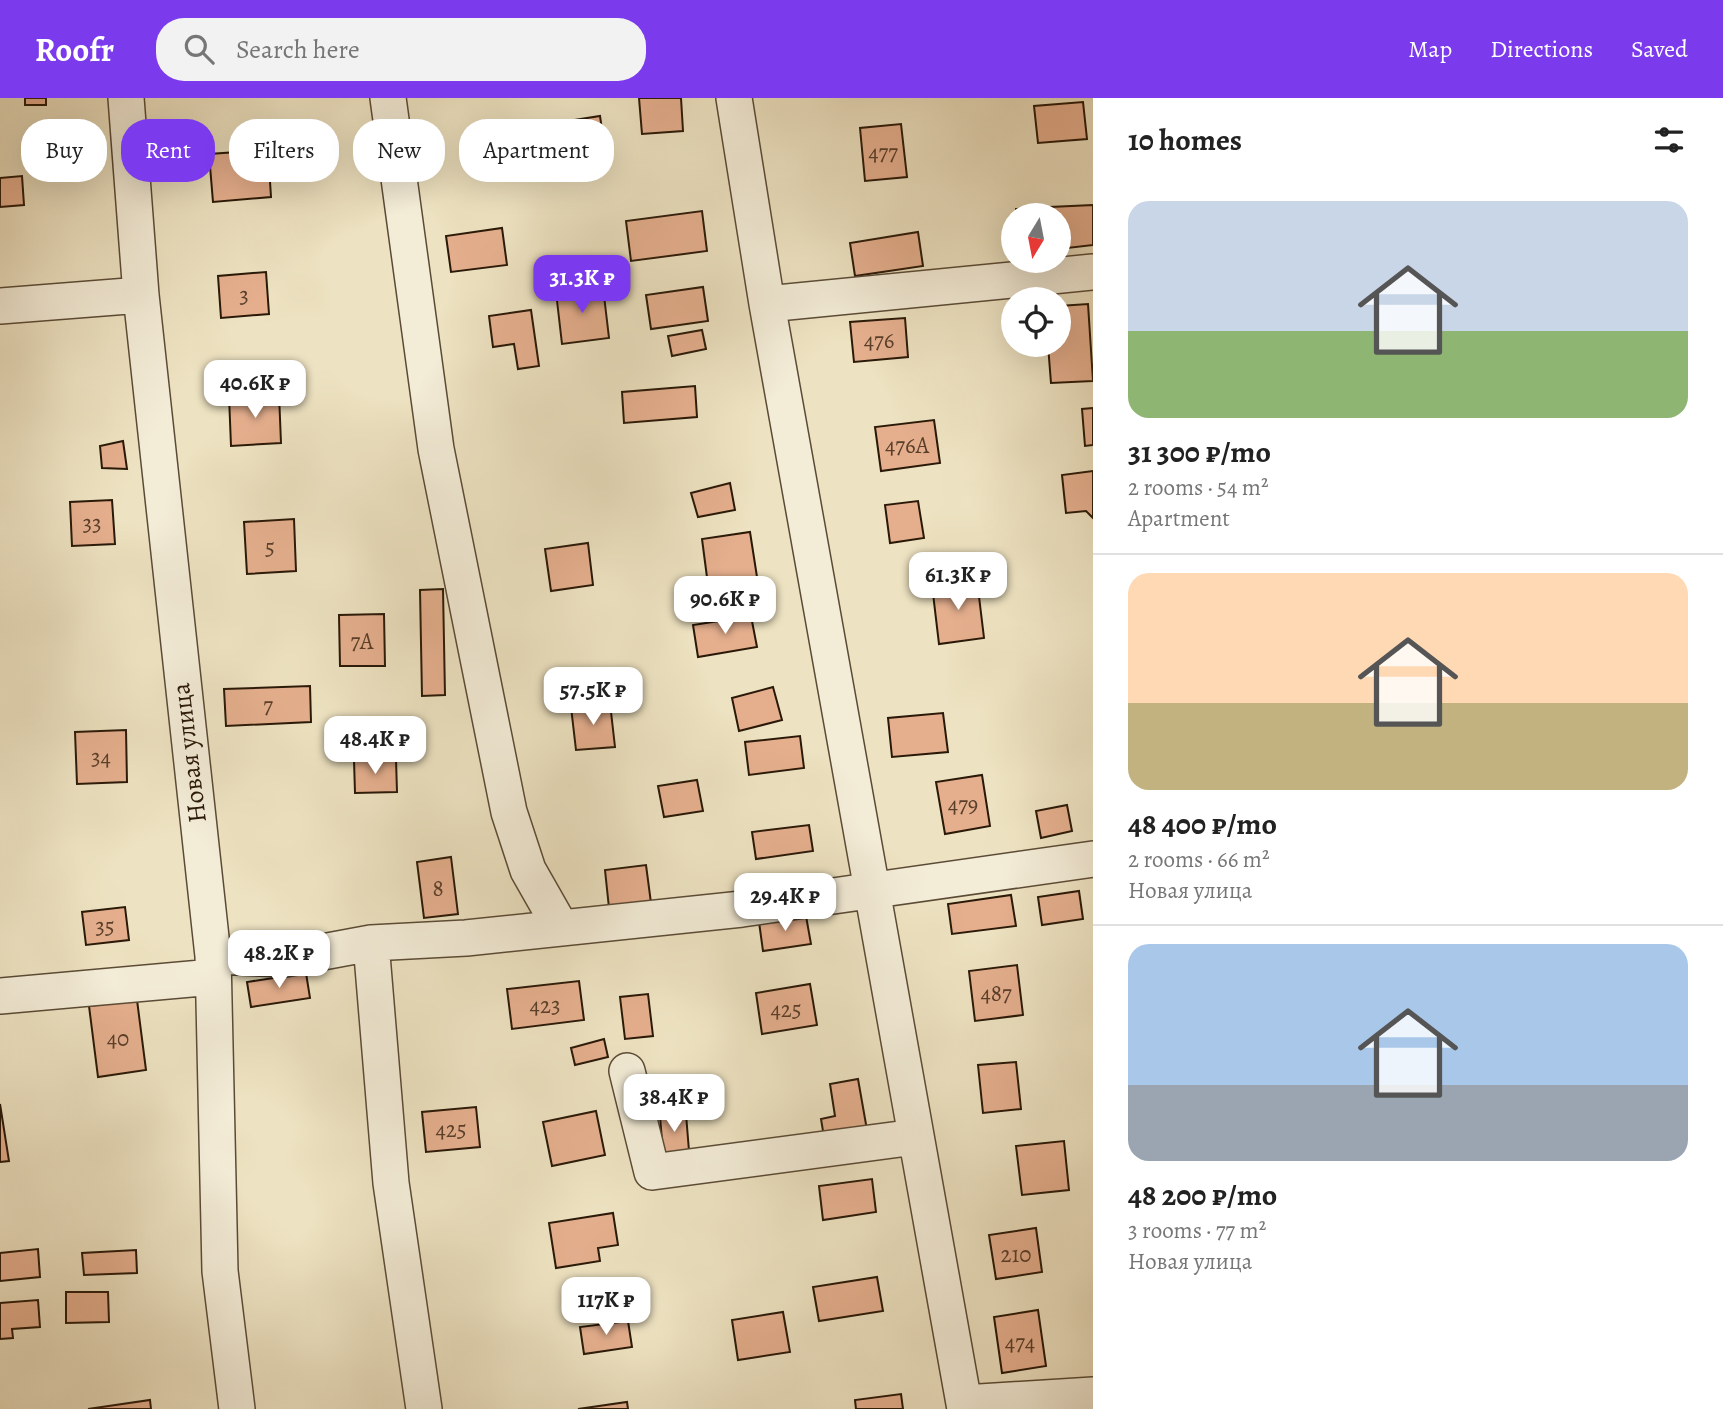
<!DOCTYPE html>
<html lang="en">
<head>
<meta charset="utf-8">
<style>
  :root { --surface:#fff; --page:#f2f2f2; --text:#222; --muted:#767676; --line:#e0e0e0; --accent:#7c3aed }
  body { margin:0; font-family:Alegreya,serif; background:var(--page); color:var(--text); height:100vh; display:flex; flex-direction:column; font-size:26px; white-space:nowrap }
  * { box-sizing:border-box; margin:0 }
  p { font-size:23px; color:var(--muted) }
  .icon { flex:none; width:38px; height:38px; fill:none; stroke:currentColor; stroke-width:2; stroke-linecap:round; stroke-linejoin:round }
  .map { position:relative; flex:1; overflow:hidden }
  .panel { display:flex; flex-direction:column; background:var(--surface); width:630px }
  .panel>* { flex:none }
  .guide { position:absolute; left:21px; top:21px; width:665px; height:63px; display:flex; gap:14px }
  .needle { width:46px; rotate:190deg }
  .controls { position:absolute; left:1001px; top:105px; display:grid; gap:14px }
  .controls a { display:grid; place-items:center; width:70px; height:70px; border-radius:50%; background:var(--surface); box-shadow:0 7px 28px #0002; font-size:35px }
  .price { position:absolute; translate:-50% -60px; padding:0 16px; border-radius:14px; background:#fff; color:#222; font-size:23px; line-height:46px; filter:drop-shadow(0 2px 4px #0008) }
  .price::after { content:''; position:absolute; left:50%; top:42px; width:21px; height:16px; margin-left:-10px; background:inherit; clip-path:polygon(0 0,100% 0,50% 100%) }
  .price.active { background:var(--accent); color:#fff }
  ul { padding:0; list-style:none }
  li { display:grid; align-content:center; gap:14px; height:371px; padding:0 35px }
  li+li { border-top:2px solid var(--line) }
  li span { display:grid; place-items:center; height:217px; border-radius:21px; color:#555 }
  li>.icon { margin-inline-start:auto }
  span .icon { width:126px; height:126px; fill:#fffc; stroke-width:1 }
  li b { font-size:30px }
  h2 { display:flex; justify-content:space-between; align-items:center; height:84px; padding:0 35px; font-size:30px }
  .tag { padding:0 24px; border-radius:28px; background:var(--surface); box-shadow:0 7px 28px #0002; font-size:24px; line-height:63px }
  .tag.active { background:var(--accent); color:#fff }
  header { display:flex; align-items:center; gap:42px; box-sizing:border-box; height:98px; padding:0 35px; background:var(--accent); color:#fff }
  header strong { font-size:33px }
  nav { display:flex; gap:38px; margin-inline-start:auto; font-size:24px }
  .search { width:490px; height:63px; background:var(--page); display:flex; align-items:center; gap:18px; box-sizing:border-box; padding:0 24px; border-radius:28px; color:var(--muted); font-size:26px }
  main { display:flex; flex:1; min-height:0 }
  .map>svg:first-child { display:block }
</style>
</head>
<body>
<header>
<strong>Roofr</strong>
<div class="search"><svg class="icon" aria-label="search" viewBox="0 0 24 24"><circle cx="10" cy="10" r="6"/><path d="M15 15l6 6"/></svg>Search here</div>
<nav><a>Map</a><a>Directions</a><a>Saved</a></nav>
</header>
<main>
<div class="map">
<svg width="1093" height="1311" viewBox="0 0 1093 1311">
  <rect width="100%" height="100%" fill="#ede2c1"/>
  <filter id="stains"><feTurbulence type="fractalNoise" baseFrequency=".00286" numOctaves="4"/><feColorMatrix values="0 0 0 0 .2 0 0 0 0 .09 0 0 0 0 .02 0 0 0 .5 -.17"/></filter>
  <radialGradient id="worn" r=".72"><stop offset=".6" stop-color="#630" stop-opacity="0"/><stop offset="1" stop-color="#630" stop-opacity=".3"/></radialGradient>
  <path fill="#e5af8e" stroke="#2a1908" stroke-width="2" d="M25,0H46V7H25Z
    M639,0H681L683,33L642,36Z
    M1083,4L1087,41L1038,45L1034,8Z
    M600,18L607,65L562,71L555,25Z
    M901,26L907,79L865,83L860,30Z
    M268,52L271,99L213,104L209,56Z
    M22,78L24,107L0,109V80Z
    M1093,107V147L1059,151V117H1051L1050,109Z
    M1050,109L1051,117H1016V111Z
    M702,113L707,153L631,163L626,123Z
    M502,130L507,167L451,174L446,138Z
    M918,134L923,168L855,178L850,145Z
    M266,174L269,216L221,220L218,178Z
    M603,189L609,240L562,246L556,194Z
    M703,189L708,223L651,231L646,197Z
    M1088,206L1093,283L1051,285L1048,247H1059V208Z
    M531,212L539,268L518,271L514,246L493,249L489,218Z
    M905,220L908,259L854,264L850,224Z
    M702,232L706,251L672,258L668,238Z
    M695,288L697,319L624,325L622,294Z
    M279,296L281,345L231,348L229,298Z
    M1093,310V347L1085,348L1082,311Z
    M934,322L940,365L881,373L875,329Z
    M123,343L127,371L102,370L100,348Z
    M1093,373V420L1086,413L1066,415L1062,377Z
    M730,385L735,412L698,419L691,395Z
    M112,402L115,446L72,448L70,404Z
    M918,403L924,440L890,445L885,407Z
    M294,421L296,473L247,476L244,424Z
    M750,434L757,479L708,487L702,441Z
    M588,445L593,487L551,493L545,451Z
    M977,482L984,540L939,546L932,487Z
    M443,491L445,597L422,598L420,492Z
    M384,516L385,568H340L339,517Z
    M751,518L757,549L698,559L693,527Z
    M310,588L311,624L226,628L224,591Z
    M773,589L782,622L739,633L732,600Z
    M610,605L615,649L576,652L571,609Z
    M943,615L948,654L892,659L888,620Z
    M126,632L127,684L77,686L75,634Z
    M800,638L804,670L749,677L745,644Z
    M396,661L397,694L355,695L354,662Z
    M982,677L990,728L945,736L936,684Z
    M697,682L703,713L664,719L658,688Z
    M1067,707L1072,733L1041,740L1036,713Z
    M809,727L813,753L756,761L752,734Z
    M451,759L458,816L424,820L417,764Z
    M646,767L651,805L609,810L605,772Z
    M1079,793L1083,821L1042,827L1038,799Z
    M1011,797L1016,828L952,836L948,806Z
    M125,809L129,842L86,847L82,814Z
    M806,818L811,846L763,853L759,824Z
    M1017,867L1023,917L975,923L969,873Z
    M306,875L310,900L251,909L247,884Z
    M579,883L584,922L512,931L507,891Z
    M810,886L817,927L762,936L756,895Z
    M648,896L653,938L625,941L620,899Z
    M137,902L146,972L98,979L89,908Z
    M604,941L608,959L575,967L571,950Z
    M1016,964L1021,1011L983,1015L978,967Z
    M858,981L867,1032L824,1039L821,1021L835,1018L830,986Z
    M0,1006L9,1063L0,1064Z
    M476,1009L480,1049L426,1054L422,1014Z
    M596,1013L605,1057L552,1068L543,1024Z
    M686,1016L689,1053L663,1055L660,1018Z
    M1064,1043L1069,1092L1022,1097L1016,1048Z
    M872,1081L876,1114L823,1122L819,1088Z
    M613,1115L618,1147L598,1150L600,1163L556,1170L549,1125Z
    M1036,1130L1042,1174L996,1181L989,1137Z
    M38,1151L40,1179L0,1183V1155Z
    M136,1152L137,1175L84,1177L82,1155Z
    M877,1179L883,1213L819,1223L813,1189Z
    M66,1194H108L109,1224L66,1225Z
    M38,1202L40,1229L12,1231L13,1240L0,1241V1205Z
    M1038,1212L1046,1268L1002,1275L994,1219Z
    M783,1214L790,1254L738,1262L732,1222Z
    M628,1223L632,1249L584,1256L580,1229Z
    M901,1296L903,1311H856L855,1302Z
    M150,1302L151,1311H88Z
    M627,1304L628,1311H578Z"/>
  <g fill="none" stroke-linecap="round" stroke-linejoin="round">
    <defs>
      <path id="minor" d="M126,0L141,197L213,858L220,1173L237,1311
        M388,0L436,351L509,714L528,772L561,830
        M734,0L767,206L965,1311
        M767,206L1093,174
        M0,208L141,197
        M371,845L391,1085L424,1311
        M213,858L285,861L371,845L466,840L742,811L1093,761
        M0,898L213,879
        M627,973L652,1074L915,1039
        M964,1305L1093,1297"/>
    </defs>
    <use href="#minor" stroke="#5b4b36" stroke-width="38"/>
    <use href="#minor" stroke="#f3ecd7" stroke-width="35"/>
  </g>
  <g text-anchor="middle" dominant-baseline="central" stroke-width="5" stroke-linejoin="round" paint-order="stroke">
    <g font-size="23" fill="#593e2a">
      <text x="883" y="54">477</text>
      <text x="244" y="197">3</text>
      <text x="879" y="242">476</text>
      <text x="907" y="347">476А</text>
      <text x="92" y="425">33</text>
      <text x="270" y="449">5</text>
      <text x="362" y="543">7А</text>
      <text x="268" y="607">7</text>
      <text x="101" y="659">34</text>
      <text x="963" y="706">479</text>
      <text x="438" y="790">8</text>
      <text x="105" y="828">35</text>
      <text x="996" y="895">487</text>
      <text x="545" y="907">423</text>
      <text x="786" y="911">425</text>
      <text x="118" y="940">40</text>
      <text x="451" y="1031">425</text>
      <text x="1016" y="1156">210</text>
      <text x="1020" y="1244">474</text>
    </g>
    <g font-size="26" fill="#2a1908" stroke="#f3ecd7">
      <text transform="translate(189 655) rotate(-97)">Новая улица</text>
    </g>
  </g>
  <rect width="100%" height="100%" filter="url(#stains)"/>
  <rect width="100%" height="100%" fill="url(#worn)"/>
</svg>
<div class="controls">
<a><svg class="needle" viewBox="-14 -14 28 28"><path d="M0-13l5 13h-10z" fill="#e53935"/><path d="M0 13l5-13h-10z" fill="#767676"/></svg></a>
<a><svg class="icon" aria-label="locate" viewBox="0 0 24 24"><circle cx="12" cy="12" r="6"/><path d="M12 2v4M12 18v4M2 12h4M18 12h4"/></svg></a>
</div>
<b class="price active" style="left:582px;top:217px">31.3K ₽</b>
<b class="price" style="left:255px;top:322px">40.6K ₽</b>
<b class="price" style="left:958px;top:514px">61.3K ₽</b>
<b class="price" style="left:725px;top:538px">90.6K ₽</b>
<b class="price" style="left:593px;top:629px">57.5K ₽</b>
<b class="price" style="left:375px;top:678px">48.4K ₽</b>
<b class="price" style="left:785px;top:835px">29.4K ₽</b>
<b class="price" style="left:279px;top:892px">48.2K ₽</b>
<b class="price" style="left:674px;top:1036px">38.4K ₽</b>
<b class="price" style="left:606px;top:1239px">117K ₽</b>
<div class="guide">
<a class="tag">Buy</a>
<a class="tag active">Rent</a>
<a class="tag">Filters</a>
<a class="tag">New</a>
<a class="tag">Apartment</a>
</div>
</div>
<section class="panel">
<h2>10 homes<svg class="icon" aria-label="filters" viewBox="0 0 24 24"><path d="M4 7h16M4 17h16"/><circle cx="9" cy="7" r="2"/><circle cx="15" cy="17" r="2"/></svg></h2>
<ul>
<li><span style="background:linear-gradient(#c9d6e8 60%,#8fb573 0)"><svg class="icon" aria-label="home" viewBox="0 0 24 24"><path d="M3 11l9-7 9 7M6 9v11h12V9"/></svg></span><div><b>31 300 ₽/mo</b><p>2 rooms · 54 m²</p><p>Apartment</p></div></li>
<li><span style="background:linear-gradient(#ffd9b3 60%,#c2b280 0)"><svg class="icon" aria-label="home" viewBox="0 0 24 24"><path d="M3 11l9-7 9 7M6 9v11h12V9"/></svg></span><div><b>48 400 ₽/mo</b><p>2 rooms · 66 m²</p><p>Новая улица</p></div></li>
<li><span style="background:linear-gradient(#a9c7e8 65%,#9aa5b1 0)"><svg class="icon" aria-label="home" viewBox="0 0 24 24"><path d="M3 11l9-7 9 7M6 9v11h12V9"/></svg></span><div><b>48 200 ₽/mo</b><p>3 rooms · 77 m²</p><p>Новая улица</p></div></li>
</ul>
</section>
</main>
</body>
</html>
